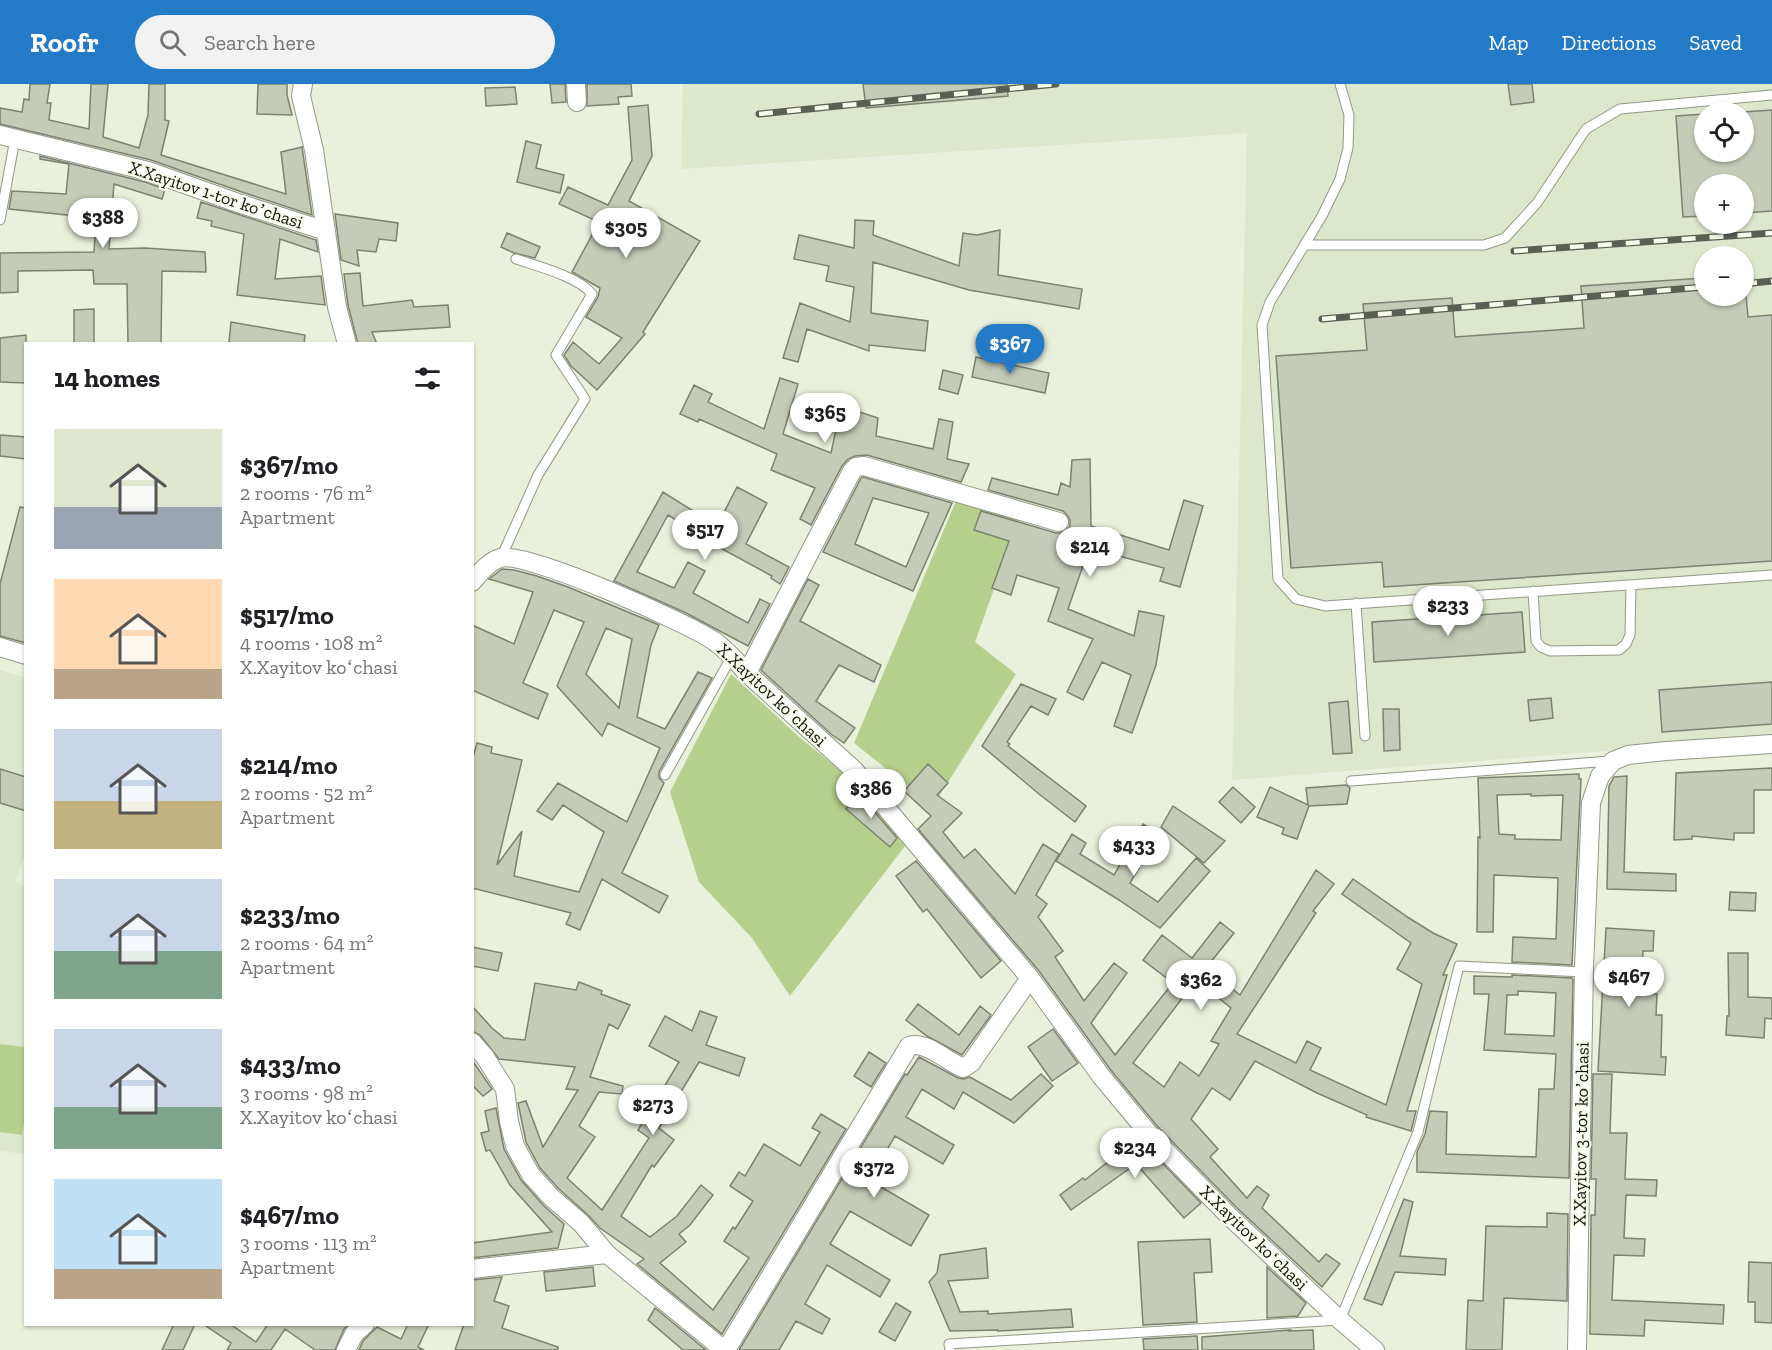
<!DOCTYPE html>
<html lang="en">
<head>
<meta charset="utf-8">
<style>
  :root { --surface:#fff; --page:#f2f2f2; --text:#202124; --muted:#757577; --accent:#237bc8 }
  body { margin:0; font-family:"Zilla Slab",serif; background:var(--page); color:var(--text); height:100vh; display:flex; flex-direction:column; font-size:22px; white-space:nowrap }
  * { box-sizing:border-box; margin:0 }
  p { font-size:20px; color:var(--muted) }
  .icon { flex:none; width:33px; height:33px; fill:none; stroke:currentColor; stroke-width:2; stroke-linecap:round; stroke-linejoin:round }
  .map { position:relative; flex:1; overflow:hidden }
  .details { position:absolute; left:24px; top:258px; width:450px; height:984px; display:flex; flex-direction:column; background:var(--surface); border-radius:0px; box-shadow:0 2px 4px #0004 }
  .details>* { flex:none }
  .controls { position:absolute; left:1694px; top:18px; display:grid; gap:12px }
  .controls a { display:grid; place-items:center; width:60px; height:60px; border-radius:50%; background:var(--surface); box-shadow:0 2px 4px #0004; font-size:30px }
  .price { position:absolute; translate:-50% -51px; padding:0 14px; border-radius:21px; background:#fff; color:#222; font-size:20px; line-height:39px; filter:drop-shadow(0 2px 3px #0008) }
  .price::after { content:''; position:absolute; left:50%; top:36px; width:18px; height:14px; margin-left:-9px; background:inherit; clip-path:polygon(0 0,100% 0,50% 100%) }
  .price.active { background:var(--accent); color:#fff }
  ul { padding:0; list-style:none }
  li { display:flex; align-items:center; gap:18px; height:150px; padding:0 30px }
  li span { display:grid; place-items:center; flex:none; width:168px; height:120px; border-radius:0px; color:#555 }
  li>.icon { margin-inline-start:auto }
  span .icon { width:72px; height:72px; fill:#fffc; stroke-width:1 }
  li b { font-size:26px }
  h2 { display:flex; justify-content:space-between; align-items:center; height:72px; padding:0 30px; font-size:26px }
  header { display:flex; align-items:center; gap:36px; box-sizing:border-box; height:84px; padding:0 30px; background:var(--accent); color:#fff }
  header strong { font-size:28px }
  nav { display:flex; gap:33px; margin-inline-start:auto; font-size:21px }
  .search { width:420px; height:54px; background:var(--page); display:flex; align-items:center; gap:15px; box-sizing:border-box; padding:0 21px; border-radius:33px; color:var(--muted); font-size:22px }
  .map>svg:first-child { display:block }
</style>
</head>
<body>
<header>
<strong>Roofr</strong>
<div class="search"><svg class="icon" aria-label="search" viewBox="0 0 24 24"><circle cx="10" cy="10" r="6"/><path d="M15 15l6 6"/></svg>Search here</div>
<nav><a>Map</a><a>Directions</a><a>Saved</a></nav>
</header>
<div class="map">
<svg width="1772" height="1266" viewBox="0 0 1772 1266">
  <rect width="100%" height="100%" fill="#e9f1dc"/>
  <path fill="#dce7cb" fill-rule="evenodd" d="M683,0H1772V654L1232,696L1247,49L681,85ZM1704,28H1743V68H1704ZM1704,100H1743V140H1704ZM1704,172H1743V212H1704Z
    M0,586L25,593L26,767L16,798L26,802L25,1070L0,1067Z"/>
  <path fill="#b6cf8c" d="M956,417L1020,433L975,558L1016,590L933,722L854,659Z
    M731,590L799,653L856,699L905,762L790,912L752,854L699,798L670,708Z
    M0,960L25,963L26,1025L22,1051L0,1048Z"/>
  <path fill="#c4ccb8" stroke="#7b8270" stroke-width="1.5" fill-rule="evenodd" d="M30,0H50L47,19H51L49,36L89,45L91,0H108L103,53L139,64L148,31L149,0H165V36L169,37L161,71L286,110L281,68L302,63L312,131L242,108L151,76L0,40V24L22,28L24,15L29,16Z
    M258,0H287V11L292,31L257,30Z
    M550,0H565L566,18L552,19Z
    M587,0H631L632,12L618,13L619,20L587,22Z
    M863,0H1007L1008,12L866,24Z
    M1508,0H1532L1534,18L1511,21Z
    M515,3L517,20L486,22L485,4Z
    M648,21L652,72L629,117L700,157L643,248L645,250L597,306L571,282L564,271L573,258L599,280L622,254L586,233L598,213L600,204L572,188L599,138L559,120L568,103L608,121L632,76L628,23Z
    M1772,26V127L1743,129V100H1704V132L1683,133L1676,32L1704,30V68H1743V28Z
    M526,57L541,61L536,84L564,91L560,109L517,98Z
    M40,72L145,98L165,105L162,115L114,100L109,165L145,164L205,168L206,188L162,187L161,260H128L127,200H94L93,186L18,187V208L0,209V169L94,168L96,134L9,125L12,107L66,110L69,80L40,75Z
    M201,118L316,156L318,168L280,155L275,195L321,192L325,221L237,211L244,150L211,142L212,137L197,134Z
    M335,130L398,139L396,157L379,155L376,168L357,166L359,182L341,176Z
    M855,136L874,137L873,151L959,182L963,149L977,151L1000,146L998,191L1082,205L1079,225L969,206L873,178L871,229L928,237L925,267L869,261V267L807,245L798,278L783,274L800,219L850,238L854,203L826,197L829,182L794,175L799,151L854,164Z
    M507,149L540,163L535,174L514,169L501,163Z
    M360,189L363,222L412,216L414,223L448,221L450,243L372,248L377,260H358L348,221L344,190Z
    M1704,194V212H1746L1748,233L1772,231V477L1384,503L1382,478L1291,484L1276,272L1367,266L1363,220L1452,214L1455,253L1584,244L1581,202Z
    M94,225V260H74V226Z
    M231,238L305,251L304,260H238L229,258Z
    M26,251V299L0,298V254Z
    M976,273L1049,289L1045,309L972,293Z
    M943,286L963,291L958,310L939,305Z
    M780,294L798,300L783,350L831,369L841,322L878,334L876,352L933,365L939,335L953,338L947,375L969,380L961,398L867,371L855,372L848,375L842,382L811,441L800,435L815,404L771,386L777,370L699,335L698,338L680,330L694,301L712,310L708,318L764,345Z
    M0,351L26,353V375L0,372Z
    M1090,375L1091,442L1169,466L1184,416L1203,422L1180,503L1160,497L1164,484L1100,467L1098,476L1086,473L1068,525L1134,552L1139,527L1164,532L1156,581L1132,649L1114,642L1131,591L1102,578L1083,616L1067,608L1093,555L1048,537L1059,504L1017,491L1011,511L992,504L1009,457L974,446L981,427L1056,449H1061L1066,446L1070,442V436L1067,431L1063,427L988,406L992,394L1058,411L1061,399L1070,403L1072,376Z
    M863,393L952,419L913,507L823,468L861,394ZM873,414L929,429L906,483L855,460Z
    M737,403L767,419L746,460L789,483L780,500L771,494L772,492L700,453L701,451L668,431L637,488L674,504L688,478L705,487L693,509L748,539L760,515L770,520L748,562L684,528L614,497L663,408L717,442Z
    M20,423L26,424V559L0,552V500Z
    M502,485L514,486L537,492L568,503L659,541L651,561L637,633L665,645L698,588L712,594L659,688V694L664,699L622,789L668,812L659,829L602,795L580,846L566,840L571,829L472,804V677L477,659L492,663L491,669L522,676L497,781L522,747L514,792L579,808L604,748L563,721L552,736L537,727L558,699L627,738L660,664L608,639L602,652L557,602L584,538L554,526L523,599L548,610L538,635L472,606V541L514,560L533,508L489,495ZM606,544L632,555L619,624L586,590Z
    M808,495L819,501L800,537L881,581L874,598L839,581L816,617L855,644L844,659L831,650L761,586Z
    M1522,528L1525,568L1374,578L1372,538Z
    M1772,598V640L1662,648L1659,606Z
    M1021,600L1056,615L1048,631L1031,622L1007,658L1010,660L1008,662L1086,722L1075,738L1039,710L982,662Z
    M1551,614L1553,634L1530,637L1528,616Z
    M1348,617L1352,669L1333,670L1329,619Z
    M1383,625H1399L1400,666L1384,667Z
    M928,680L948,699L937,711L962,729L943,748L964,774L975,765L1015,810L1043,760L1059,770L1036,811L1047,820L1038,833L1063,867L1055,873L1084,917L1114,879L1127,889L1091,939L1115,971L1173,899L1143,876L1162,851L1192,874L1220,838L1234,849L1206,884L1240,911L1316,786L1334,800L1313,827L1316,829L1237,950L1296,979L1307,957L1321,964L1310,986L1386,1021L1422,900L1397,885L1411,859L1342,810L1353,795L1409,834L1433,849L1457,860L1443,891H1447L1407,1027H1416L1411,1047L1366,1033L1367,1031L1317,1009L1255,977L1230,1016L1212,1004L1191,1035L1218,1065L1210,1073L1247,1114L1257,1102L1269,1111L1262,1124L1319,1178L1326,1170L1340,1180L1322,1203L1237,1124L1158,1043L1110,985L1039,887L918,745L931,732L904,707ZM1196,896L1231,924L1211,957L1219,960L1199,992L1180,978L1164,1003L1133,979Z
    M1772,684V706H1754V749H1734V756L1692,752V755L1674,756L1676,689Z
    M0,685L26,693V727L0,719Z
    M1579,690V695H1581L1572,881L1512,878L1513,853L1556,855L1558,794L1494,791L1493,848H1477L1478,753L1480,754L1478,694ZM1531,710V712L1563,711L1561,756L1515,755V751L1499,750L1497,711Z
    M1627,692L1624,788L1676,790V807L1607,805L1609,702L1614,693Z
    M1346,701L1350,704L1347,720L1309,722L1297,755L1282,750L1284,744L1257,733L1270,703L1308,721L1306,704Z
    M1233,703L1255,723L1241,739L1219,718Z
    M859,710L897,754L890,763L846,725Z
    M1173,722L1225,757L1204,779L1161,743Z
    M1143,740L1159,750L1130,799L1158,818L1196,774L1210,787L1160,844L1119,816L1056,777L1072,750L1086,759L1080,770L1114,791Z
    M916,777L1001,877L981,894L927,825L923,828L896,792Z
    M1730,808L1756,809L1755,827L1729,826Z
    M1606,844L1654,847L1653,867H1643L1641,909L1657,910L1656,931H1662L1661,973H1666L1665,991L1598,987Z
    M472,863L502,869L498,887L472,882Z
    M1728,869H1748V913L1772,914V935L1765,934L1764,954L1726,951L1727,932H1729Z
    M1512,891L1572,894L1573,896L1569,1094L1417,1088V1068L1425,1050L1430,1027L1447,1028L1446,1070L1536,1073L1539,1005H1554L1556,970L1484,966L1489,910H1474V892L1512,893ZM1518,907L1556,909L1554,952L1505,950L1507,911H1518Z
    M579,898L602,907L601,910L630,921L618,945L609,940L590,993L623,1002L622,1010L599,1008L579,1042L595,1053L567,1094L602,1126L649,1054L638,1046L679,978L649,962L665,932L692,947L700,927L717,933L706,961L745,974L739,992L699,978L659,1044L674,1056L654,1083L652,1081L621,1132L650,1153L677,1132L701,1101L713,1111L690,1141L679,1150L686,1158L660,1179L713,1226L749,1174L724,1157L733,1143L735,1145L753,1117L730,1102L739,1088L745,1092L764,1060L800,1082L820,1048L812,1044L821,1030L846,1045L722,1250L637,1180L644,1175L600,1144L588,1131L559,1105L540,1084L526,1058L518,1019L526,1017L543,1063L578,1006L566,1005L575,983L499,975L480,951L472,947V922L492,944L504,954L525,956L535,899L576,906Z
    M918,920L959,951L980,922L991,931L962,971L927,952L906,936Z
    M1053,945L1078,979L1052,997L1028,963Z
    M869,968L886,979L871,1003L854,992Z
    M919,973L958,994L964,995L970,993L1011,1016L1041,990L1053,1002L1014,1039L963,1008L954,1025L922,1005L906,1033L954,1061L943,1080L895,1052L869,1096L929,1131L911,1162L850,1127L830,1160L890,1196L880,1213L827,1181L805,1220L830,1235L822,1250L796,1237L779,1266H739L905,990L907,991Z
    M472,976L492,1005L483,1012L472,1001Z
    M1593,990H1612L1610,1049H1627L1625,1095L1657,1096L1656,1112L1626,1111L1624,1154L1645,1155L1644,1172L1614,1171L1612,1216L1724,1221L1723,1240L1645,1236L1644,1252L1590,1250L1591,1131H1595L1596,1095H1591Z
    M496,1024L504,1065L521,1096L543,1121L564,1140L558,1164L472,1174V1159L552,1148L510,1101L490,1066L486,1067L481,1049L489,1047L485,1027Z
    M1138,1054L1201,1119L1184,1134L1136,1080L1071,1126L1060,1111L1083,1094L1085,1096Z
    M1404,1115L1413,1118L1400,1172L1446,1175L1445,1191L1395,1188L1382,1221L1364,1215Z
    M1547,1129L1568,1130L1567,1217L1504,1214L1502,1266H1466L1468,1216L1483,1217L1486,1142L1547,1143Z
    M1210,1155L1212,1188L1194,1189L1197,1238L1143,1241L1138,1158Z
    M986,1164L988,1194L948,1197L960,1228L988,1227V1230L1071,1225L1073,1243L998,1247V1246L950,1247L929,1198L937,1189L940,1171Z
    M1749,1178L1772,1179V1239L1755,1238V1218H1748Z
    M593,1183L595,1202L546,1207L544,1188Z
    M1267,1183L1306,1219L1298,1232L1267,1234Z
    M502,1193L494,1217L509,1222L502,1244L558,1263V1266H455L464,1240H472V1196Z
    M896,1219L911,1228L895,1257L879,1248Z
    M655,1224L706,1266H683L648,1236Z
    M174,1240H195L183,1266H162Z
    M207,1240H230L256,1258L268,1240L348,1241L344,1245L335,1266H315L285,1245L271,1266H227L231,1259L206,1242Z
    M408,1240H429L418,1263L424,1266H359L363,1257L377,1243L401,1255Z
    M1290,1246L1289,1247L1313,1246L1314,1266H1202V1253Z
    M1197,1252L1198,1266H1144L1143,1255Z"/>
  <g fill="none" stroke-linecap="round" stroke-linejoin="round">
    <defs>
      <path id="lane" d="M1340,0L1349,31L1348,64L1340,95L1322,132L1270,218L1262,241L1278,495L1296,515L1325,522L1772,491
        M0,136L15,55
        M1304,161H1484L1505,154L1537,119L1586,45L1620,25L1772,11
        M501,474L538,391L585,315L556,271L592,210C579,193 537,182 516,175
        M1533,507L1536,557L1541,563L1550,567L1619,566L1626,560L1630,551L1631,501
        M1356,519L1365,652
        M665,691L732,572
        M1351,697L1610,677
        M950,1266L949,1260L1340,1236L1418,1048L1459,882L1584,888"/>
      <path id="street" d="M303,0L301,12L314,66L337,223L347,260
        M576,0L577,18
        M0,51L148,87L238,119L326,147
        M472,498C480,489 488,478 500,474C525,466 688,539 714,557C727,566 737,578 747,589L854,686L1030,894L1101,992L1150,1051L1229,1132L1340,1236L1375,1266
        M0,563L26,571
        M747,589L852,387L856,383L864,382L1059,438
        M472,958L485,973L505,1005L509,1037L515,1062L531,1091L551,1113L581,1139L607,1170L724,1266
        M472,1185L607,1170
        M346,1266L354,1250L365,1240
        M726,1266L909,962C925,956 948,978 963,984L971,979L1030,894
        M1577,1266L1584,884L1591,719L1600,692L1613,677L1628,671L1666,667L1772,660"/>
    </defs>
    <use href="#lane" stroke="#919986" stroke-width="11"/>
    <use href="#street" stroke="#919986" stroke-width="20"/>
    <use href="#lane" stroke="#fff" stroke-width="9"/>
    <use href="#street" stroke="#fff" stroke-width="18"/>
    <defs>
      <path id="rail" d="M759,30L1056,0
        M1514,167L1772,149
        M1743,200L1772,197
        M1322,235L1704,203"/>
    </defs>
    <use href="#rail" stroke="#5a5e53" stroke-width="7"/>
    <use href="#rail" stroke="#f6feea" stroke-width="4.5" stroke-dasharray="14" stroke-linecap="butt"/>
  </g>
  <g text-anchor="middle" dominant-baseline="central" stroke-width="4.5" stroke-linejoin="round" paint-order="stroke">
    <g font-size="18" fill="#12150e" stroke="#f6feea">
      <text transform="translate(216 111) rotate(18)">X.Xayitov 1-tor koʼchasi</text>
      <text transform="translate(772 611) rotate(43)">X.Xayitov koʻchasi</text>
      <text transform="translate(1581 1050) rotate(-89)">X.Xayitov 3-tor koʼchasi</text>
      <text transform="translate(1254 1154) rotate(44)">X.Xayitov koʻchasi</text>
    </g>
  </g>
</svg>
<div class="controls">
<a><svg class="icon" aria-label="locate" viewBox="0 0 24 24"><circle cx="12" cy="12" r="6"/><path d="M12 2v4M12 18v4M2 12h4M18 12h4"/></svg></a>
<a>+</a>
<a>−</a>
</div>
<b class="price" style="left:103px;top:165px">$388</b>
<b class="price" style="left:626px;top:175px">$305</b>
<b class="price active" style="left:1010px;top:291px">$367</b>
<b class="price" style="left:825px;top:360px">$365</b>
<b class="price" style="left:705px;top:477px">$517</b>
<b class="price" style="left:1090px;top:494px">$214</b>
<b class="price" style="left:1448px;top:553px">$233</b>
<b class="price" style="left:871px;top:736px">$386</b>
<b class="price" style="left:1134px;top:793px">$433</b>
<b class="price" style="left:1629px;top:924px">$467</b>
<b class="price" style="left:1201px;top:927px">$362</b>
<b class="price" style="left:653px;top:1052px">$273</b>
<b class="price" style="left:1135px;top:1095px">$234</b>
<b class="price" style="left:874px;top:1115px">$372</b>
<section class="details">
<h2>14 homes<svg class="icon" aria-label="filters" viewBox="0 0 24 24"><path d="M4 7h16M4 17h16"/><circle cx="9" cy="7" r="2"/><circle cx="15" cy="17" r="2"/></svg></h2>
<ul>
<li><span style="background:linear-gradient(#dfe7d0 65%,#9aa5b1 0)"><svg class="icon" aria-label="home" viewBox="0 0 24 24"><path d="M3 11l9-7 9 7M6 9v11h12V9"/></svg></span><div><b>$367/mo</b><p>2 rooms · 76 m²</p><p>Apartment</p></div></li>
<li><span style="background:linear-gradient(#ffd9b3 75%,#b9a48a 0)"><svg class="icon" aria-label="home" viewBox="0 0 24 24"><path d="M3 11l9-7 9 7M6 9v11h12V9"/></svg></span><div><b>$517/mo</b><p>4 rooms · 108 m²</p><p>X.Xayitov koʻchasi</p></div></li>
<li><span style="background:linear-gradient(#c9d6e8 60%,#c2b280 0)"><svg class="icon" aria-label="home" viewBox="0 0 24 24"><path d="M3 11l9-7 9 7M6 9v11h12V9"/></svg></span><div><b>$214/mo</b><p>2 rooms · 52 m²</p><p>Apartment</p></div></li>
<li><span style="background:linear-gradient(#c9d6e8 60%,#7fa58c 0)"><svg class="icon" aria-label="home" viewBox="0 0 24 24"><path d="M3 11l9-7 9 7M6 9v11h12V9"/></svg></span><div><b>$233/mo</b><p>2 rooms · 64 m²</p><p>Apartment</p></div></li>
<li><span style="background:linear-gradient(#c9d6e8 65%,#7fa58c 0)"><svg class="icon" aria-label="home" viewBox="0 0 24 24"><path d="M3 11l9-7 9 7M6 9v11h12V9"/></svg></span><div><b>$433/mo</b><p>3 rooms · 98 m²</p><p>X.Xayitov koʻchasi</p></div></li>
<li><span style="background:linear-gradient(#bfe0f5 75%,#b9a48a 0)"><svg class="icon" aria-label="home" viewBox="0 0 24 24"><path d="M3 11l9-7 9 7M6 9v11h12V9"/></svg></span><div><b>$467/mo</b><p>3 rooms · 113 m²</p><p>Apartment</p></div></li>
</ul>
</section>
</div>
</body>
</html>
